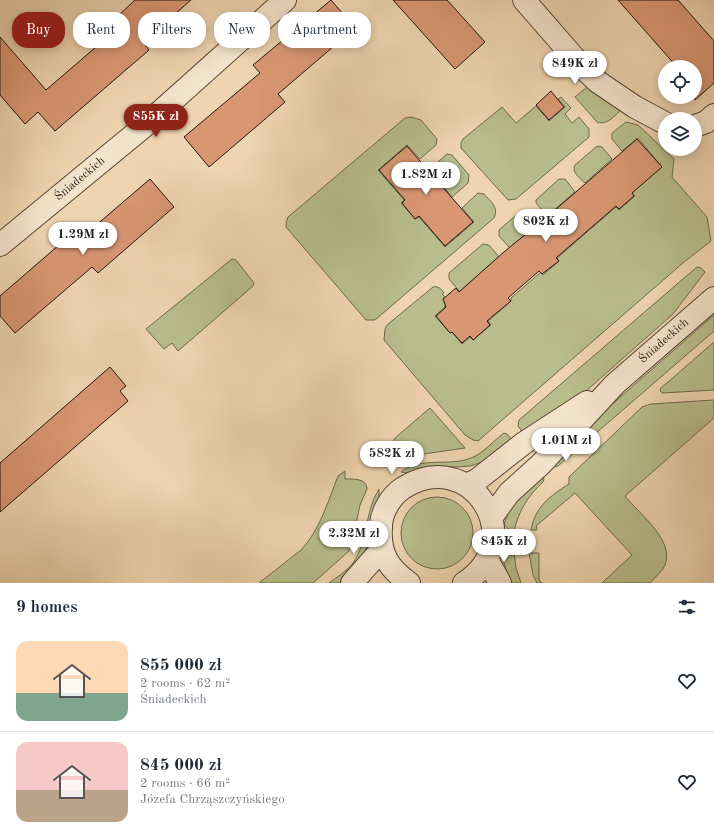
<!DOCTYPE html>
<html lang="en">
<head>
<meta charset="utf-8">
<style>
  :root { --surface:#fff; --page:#f6f6f7; --text:#1f2937; --muted:#747a83; --line:#e0e1e3; --accent:#8f2418 }
  body { margin:0; font-family:"Old Standard TT",serif; background:var(--page); color:var(--text); height:100vh; display:flex; flex-direction:column; font-size:15px; white-space:nowrap }
  * { box-sizing:border-box; margin:0 }
  p { font-size:13px; color:var(--muted) }
  .icon { flex:none; width:22px; height:22px; fill:none; stroke:currentColor; stroke-width:2; stroke-linecap:round; stroke-linejoin:round }
  .map { position:relative; height:583px; overflow:hidden }
  .drawer { display:flex; flex-direction:column; background:var(--surface); flex:1 }
  .drawer>* { flex:none }
  .top-card { position:absolute; left:12px; top:12px; width:400px; height:36px; display:flex; gap:8px }
  .buttons { position:absolute; left:658px; top:60px; display:grid; gap:8px }
  .buttons a { display:grid; place-items:center; width:44px; height:44px; border-radius:50%; background:var(--surface); box-shadow:0 2px 10px #0003; font-size:20px }
  .price { position:absolute; translate:-50% -34px; padding:0 9px; border-radius:14px; background:#fff; color:#222; font-size:13px; line-height:26px; filter:drop-shadow(0 1px 2px #0008) }
  .price::after { content:''; position:absolute; left:50%; top:24px; width:12px; height:9px; margin-left:-6px; background:inherit; clip-path:polygon(0 0,100% 0,50% 100%) }
  .price.on { background:var(--accent); color:#fff }
  ul { padding:0; list-style:none }
  li { display:flex; align-items:center; gap:12px; height:100px; padding:0 16px }
  li+li { border-top:1px solid var(--line) }
  li span { display:grid; place-items:center; flex:none; width:112px; height:80px; border-radius:12px; color:#555 }
  li>.icon { margin-inline-start:auto }
  span .icon { width:48px; height:48px; fill:#fffc; stroke-width:1 }
  li b { font-size:17px }
  h2 { display:flex; justify-content:space-between; align-items:center; height:48px; padding:0 16px; font-size:17px }
  .tag { padding:0 14px; border-radius:16px; background:var(--surface); box-shadow:0 2px 10px #0003; font-size:14px; line-height:36px }
  .tag.on { background:var(--accent); color:#fff }
  .map>svg:first-child { display:block }
</style>
</head>
<body>
<div class="map">
<svg width="714" height="583" viewBox="0 0 714 583">
  <rect width="100%" height="100%" fill="#eed4af"/>
  <filter id="stains"><feTurbulence type="fractalNoise" baseFrequency=".005" numOctaves="4"/><feColorMatrix values="0 0 0 0 .2 0 0 0 0 .09 0 0 0 0 .02 0 0 0 .5 -.17"/></filter>
  <radialGradient id="worn" r=".72"><stop offset=".6" stop-color="#630" stop-opacity="0"/><stop offset="1" stop-color="#630" stop-opacity=".3"/></radialGradient>
  <path fill="#b8bd8b" stroke="#6c694d" d="M587,87L623,108C616,114 608,126 597,122L575,97Z
    M561,97L571,108L565,114L572,123L579,117L589,129V137L516,199L508,200L461,148V143L463,139L502,107L516,123L536,106L549,121L565,107L558,99Z
    M411,117L421,120L437,139L436,145L420,159L407,145L378,170L404,200L401,203L415,219L419,217L445,247L474,222L462,208L478,193L484,194C491,202 499,207 494,218L375,320H366L286,227V223L288,217L405,118Z
    M626,122L638,125L674,159L672,177L707,217L711,241L684,262L478,441L473,440L465,435L384,340L385,329L387,325L433,287C439,286 441,289 444,293L442,294L449,301L445,305V307L435,316L450,333L452,332L462,344L470,337L473,340L491,325L488,321L511,301V298L541,272L543,275L559,261L557,258L616,207L619,210L635,196L632,193L662,167L638,138L622,151L612,139V133Z
    M599,146L602,147L612,159L585,183C580,178 571,172 575,165L596,147Z
    M447,154L452,155L469,175L468,183L452,197L429,170Z
    M559,179H565L575,192L547,216L536,203V200Z
    M521,211L527,212L537,225L510,248L499,236V230Z
    M483,244L489,245L499,257L460,292L449,279V273Z
    M232,259L236,260L254,283L253,286L178,351L172,343L164,349L146,329Z
    M697,267L701,268L705,272L673,314L577,399L547,415L523,433L518,426L519,420Z
    M714,315V331L558,466L555,467L552,465L572,448L588,427L609,407Z
    M714,342V390L663,393L661,392L660,389Z
    M714,400V418L625,496C639,514 679,543 663,569C659,574 654,578 650,583H602L632,555L575,493L536,526L537,530H531C535,507 550,496 569,484V477L642,407L651,404Z
    M430,408L465,448L410,456L397,460C392,452 390,447 395,438Z
    M504,433L507,434L514,442C500,452 486,462 470,466C456,468 442,466 429,468C419,469 411,474 401,472C421,456 449,467 471,458C484,453 493,441 504,433Z
    M345,471V479C353,479 367,478 367,489L360,505L354,534L352,545L348,552L313,583H259L301,550C320,530 328,501 338,476Z
    M541,475L544,478L543,482C528,496 519,510 514,531H510L504,524L510,508Z
    M379,489V497L365,554L342,583H329C337,577 347,571 353,563C369,541 364,512 379,489Z
    M401 533a36 36 0 1 1 72 0a36 36 0 1 1-72 0Z
    M509,544L513,545L516,568L521,583H510L504,563L502,550Z
    M529,553H539V580L542,583H537L533,575Z"/>
  <path fill="#d89673" stroke="#21150f" d="M135,0H191L143,42L149,50L55,131L38,112L25,124L0,95V37L46,90L125,22L119,15Z
    M331,0L355,28L278,94L285,102L209,167L184,137L260,73L253,65Z
    M393,0H447L485,42L455,69Z
    M618,0H678L714,41V83L695,100V67H677Z
    M551,91L564,107L549,120L536,105Z
    M637,139L662,167L632,193L634,196L619,209L616,206L556,258L559,261L542,274L539,271L508,298L511,301L487,321L490,325L473,340L470,336L462,343L452,332L450,333L436,316L446,307L443,299L456,288L459,292L505,251L547,217Z
    M407,146L473,222L445,246L419,216L415,219L402,203L405,200L379,170Z
    M150,179L174,207L98,273L92,267L15,333L0,316V296L67,238L73,245Z
    M110,367L126,386L120,391L128,401L0,512V463Z"/>
  <g fill="none" stroke-linecap="round" stroke-linejoin="round">
    <defs>
      <path id="minor" d="M524,0L584,69L598,82L635,107L665,123
        M695,126L706,122L714,115
        M0,245L142,128L285,0
        M466,485L477,480L524,443L587,402
        M491,518L509,493L541,464L615,384L714,298
        M487,559L500,583
        M352,583L382,549
        M409,583C388,568 379,553 381,527C381,512 391,496 403,488C471,445 531,540 464,583"/>
    </defs>
    <use href="#minor" stroke="#544537" stroke-width="24"/>
    <use href="#minor" stroke="#f4e3cb" stroke-width="22"/>
  </g>
  <g text-anchor="middle" dominant-baseline="central" stroke-width="3.5" stroke-linejoin="round" paint-order="stroke">
    <g font-size="12" fill="#21150f" stroke="#f4e3cb">
      <text transform="translate(80 179) rotate(-40)">Śniadeckich</text>
      <text transform="translate(664 341) rotate(-41)">Śniadeckich</text>
    </g>
  </g>
  <rect width="100%" height="100%" filter="url(#stains)"/>
  <rect width="100%" height="100%" fill="url(#worn)"/>
</svg>
<div class="buttons">
<a><svg class="icon" aria-label="locate" viewBox="0 0 24 24"><circle cx="12" cy="12" r="6"/><path d="M12 2v4M12 18v4M2 12h4M18 12h4"/></svg></a>
<a><svg class="icon" aria-label="layers" viewBox="0 0 24 24"><path d="M12 4l9 5-9 5-9-5zM3 14l9 5 9-5"/></svg></a>
</div>
<b class="price" style="left:575px;top:85px">849K zł</b>
<b class="price on" style="left:156px;top:138px">855K zł</b>
<b class="price" style="left:426px;top:196px">1.82M zł</b>
<b class="price" style="left:546px;top:243px">802K zł</b>
<b class="price" style="left:83px;top:256px">1.29M zł</b>
<b class="price" style="left:566px;top:462px">1.01M zł</b>
<b class="price" style="left:392px;top:475px">582K zł</b>
<b class="price" style="left:354px;top:555px">2.32M zł</b>
<b class="price" style="left:504px;top:563px">845K zł</b>
<div class="top-card">
<a class="tag on">Buy</a>
<a class="tag">Rent</a>
<a class="tag">Filters</a>
<a class="tag">New</a>
<a class="tag">Apartment</a>
</div>
</div>
<section class="drawer">
<h2>9 homes<svg class="icon" aria-label="filters" viewBox="0 0 24 24"><path d="M4 7h16M4 17h16"/><circle cx="9" cy="7" r="2"/><circle cx="15" cy="17" r="2"/></svg></h2>
<ul>
<li><span style="background:linear-gradient(#ffd9b3 65%,#7fa58c 0)"><svg class="icon" aria-label="home" viewBox="0 0 24 24"><path d="M3 11l9-7 9 7M6 9v11h12V9"/></svg></span><div><b>855 000 zł</b><p>2 rooms · 62 m²</p><p>Śniadeckich</p></div><svg class="icon" aria-label="heart" viewBox="0 0 24 24"><path d="M12 20l-8-8c-3-5 5-10 8-4 3-6 11-1 8 4z"/></svg></li>
<li><span style="background:linear-gradient(#f6c9c9 60%,#b9a48a 0)"><svg class="icon" aria-label="home" viewBox="0 0 24 24"><path d="M3 11l9-7 9 7M6 9v11h12V9"/></svg></span><div><b>845 000 zł</b><p>2 rooms · 66 m²</p><p>Józefa Chrząszczyńskiego</p></div><svg class="icon" aria-label="heart" viewBox="0 0 24 24"><path d="M12 20l-8-8c-3-5 5-10 8-4 3-6 11-1 8 4z"/></svg></li>
</ul>
</section>
</body>
</html>
